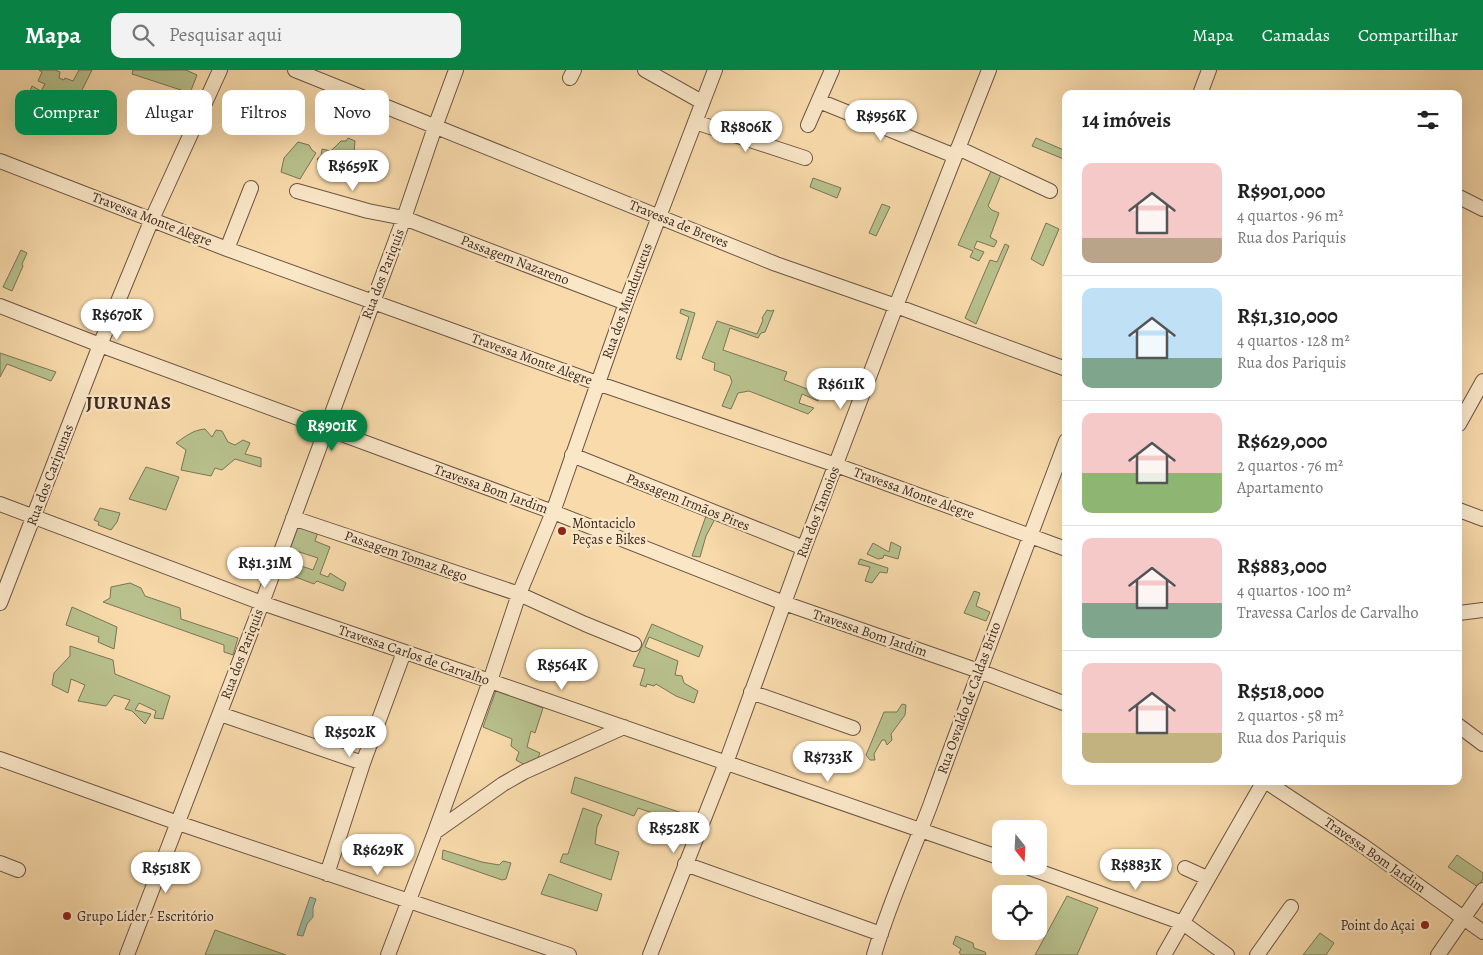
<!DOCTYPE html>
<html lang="pt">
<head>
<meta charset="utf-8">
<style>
  :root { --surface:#fff; --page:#f2f2f2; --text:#222; --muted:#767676; --line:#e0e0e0; --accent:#0b8043 }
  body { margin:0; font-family:Alegreya,serif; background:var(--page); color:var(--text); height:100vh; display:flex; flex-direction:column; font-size:19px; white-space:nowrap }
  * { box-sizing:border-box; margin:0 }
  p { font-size:16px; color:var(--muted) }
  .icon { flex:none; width:28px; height:28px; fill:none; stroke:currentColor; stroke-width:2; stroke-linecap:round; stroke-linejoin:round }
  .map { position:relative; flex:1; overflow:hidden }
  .panel { position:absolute; left:1062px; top:20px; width:400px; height:695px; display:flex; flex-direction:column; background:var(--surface); border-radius:10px; box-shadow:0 5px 20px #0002 }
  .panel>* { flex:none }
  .guide { position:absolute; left:15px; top:20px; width:475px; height:45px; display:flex; gap:10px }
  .needle { width:32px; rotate:162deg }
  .buttons { position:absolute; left:992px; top:750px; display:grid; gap:10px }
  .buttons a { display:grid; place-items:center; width:55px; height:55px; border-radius:10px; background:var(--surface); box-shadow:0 5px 20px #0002; font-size:25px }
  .price { position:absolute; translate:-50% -42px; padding:0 11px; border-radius:18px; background:#fff; color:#222; font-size:16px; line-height:32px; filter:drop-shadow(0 1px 2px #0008) }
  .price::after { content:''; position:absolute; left:50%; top:30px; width:15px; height:11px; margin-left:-8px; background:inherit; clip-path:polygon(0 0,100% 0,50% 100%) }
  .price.selected { background:var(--accent); color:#fff }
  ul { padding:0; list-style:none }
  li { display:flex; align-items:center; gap:15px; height:125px; padding:0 20px }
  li+li { border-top:1px solid var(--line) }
  li span { display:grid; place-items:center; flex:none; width:140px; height:100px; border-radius:10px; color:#555 }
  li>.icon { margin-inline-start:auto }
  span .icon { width:60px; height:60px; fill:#fffc; stroke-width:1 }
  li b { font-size:21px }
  h2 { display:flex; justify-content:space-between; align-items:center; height:60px; padding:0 20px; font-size:21px }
  .chip { padding:0 18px; border-radius:10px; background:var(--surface); box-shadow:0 5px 20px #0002; font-size:18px; line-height:45px }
  .chip.selected { background:var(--accent); color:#fff }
  header { display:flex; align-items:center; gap:30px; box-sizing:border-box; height:70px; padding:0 25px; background:var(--accent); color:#fff }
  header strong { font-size:24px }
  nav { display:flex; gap:28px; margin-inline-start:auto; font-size:18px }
  .search { width:350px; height:45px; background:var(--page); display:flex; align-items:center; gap:12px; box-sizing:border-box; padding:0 18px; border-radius:10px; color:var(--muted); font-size:19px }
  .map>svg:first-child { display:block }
</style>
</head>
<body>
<header>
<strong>Mapa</strong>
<div class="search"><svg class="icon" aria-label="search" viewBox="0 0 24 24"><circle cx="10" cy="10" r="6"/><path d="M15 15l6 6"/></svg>Pesquisar aqui</div>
<nav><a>Mapa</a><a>Camadas</a><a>Compartilhar</a></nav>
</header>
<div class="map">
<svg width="1483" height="885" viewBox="0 0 1483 885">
  <rect width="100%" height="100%" fill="#f8daab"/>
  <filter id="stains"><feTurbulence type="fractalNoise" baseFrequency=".004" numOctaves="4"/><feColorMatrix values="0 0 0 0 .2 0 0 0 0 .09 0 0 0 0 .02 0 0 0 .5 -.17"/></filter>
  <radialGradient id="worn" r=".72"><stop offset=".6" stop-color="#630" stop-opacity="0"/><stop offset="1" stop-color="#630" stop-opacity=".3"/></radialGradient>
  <path fill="#b8c18d" stroke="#7b7557" d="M39,0H55L60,2L59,8L64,10L65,8L73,11L79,0H92L79,26L90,31L88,35L95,39L93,46L87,42L80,52L78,53L74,62L62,56L75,24L68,21L60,34L53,31L43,47L31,44L36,30L28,26L32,16L41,21L45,14L38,11L42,2Z
    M133,0H186L197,5L190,23L132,4Z
    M348,68L355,71L354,82L350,89L356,91L354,102L356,106L355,111C344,110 331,103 319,99L320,93L317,89L321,86L322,79L331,81L341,71H346Z
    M1036,68L1066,81V90L1032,76Z
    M298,72L309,75L312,80L316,83L300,109L281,102L284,88Z
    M991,101L1001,105L988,136L992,140L999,143L990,167L997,171L994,177L977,171L974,178L984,182L979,191L970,187L973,181L958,175Z
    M813,108L841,118L837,128L810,117Z
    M882,134L890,137L876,166L869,163Z
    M1046,153L1059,159L1043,196L1031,189Z
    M1005,174L1009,176L976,254L965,248L990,190L997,192Z
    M21,180L27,183L22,194L23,196L12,221L3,217Z
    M681,239L695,243L681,290L676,288L689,247L680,243Z
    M767,240L771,241L774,240L765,262L761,263L758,268L730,258L723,280L787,302L784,310L820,324L818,331L802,324L799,333L814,338L808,344L749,321L738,323L731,339L722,336L732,312L730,306L714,300L715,293L702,288L717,251L757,264L763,250L762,248Z
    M0,283L56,302L51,311L7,294L0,307Z
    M205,359L212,367L216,360L222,361L228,372L235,375L243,370L250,373L245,384L261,388V397L235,389L222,400L215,398L211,406L181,400L186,380L176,373C186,366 193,360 205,359Z
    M146,397L179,407L166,440L129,429Z
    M100,438L120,443L117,452L111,460L98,455L99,452L94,450Z
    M707,443L716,447L706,466L700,487L692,486Z
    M298,457L318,462L315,471L330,477L320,504L328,507L330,503L346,513L343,521L317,511L314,514L285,503L290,492L313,500L318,488L290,479Z
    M891,472L901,477L898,489L884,485L883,488L878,489L867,484L873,473L889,482Z
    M860,489L888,498L887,503L880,502L872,513L865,511L870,497L858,494Z
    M130,513L141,518L145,526L180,538L181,549L238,568L233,585L224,582V575L103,532L110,528L111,517Z
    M974,521L980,523L976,536L990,542L986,551L964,543Z
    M72,537L117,557L114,579L98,572L99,567L66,555Z
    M652,554L703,576L699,587L649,567L645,577L678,591L675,605L682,606L684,613L698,621L694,633L676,626L656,614L654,616L647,614L646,617L640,615L645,599L633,596Z
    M70,576L113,590L115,604L170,626L163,649L154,648L156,641L139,633L135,640L151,644L145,654L132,641L125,639L130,630L114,625L106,636L78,631L85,615L71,609L68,623L52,615L54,603L70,586Z
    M496,620L543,638L535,663L531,661L527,677L540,683L537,690L525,695L516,690L519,682L511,676L512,669L483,657Z
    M902,634L906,635L905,645L891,664L892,670L887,675L885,670H882L874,684L875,690H870L866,685L884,642H897Z
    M575,707L688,745L685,754L638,738L634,746L571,723Z
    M583,738L602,745L597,757L595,774L619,782L611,810L560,792L563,784H568Z
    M443,780L482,792L499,795L503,791L511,793L506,809L502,810L442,789Z
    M1457,785L1483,803V809L1478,817L1448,797Z
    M549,804L602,824L597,841L541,824Z
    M1067,826L1098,838L1077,885H1035Z
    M215,860L286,885H205Z
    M1320,863L1334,873L1326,885H1303Z
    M956,866L973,873L974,878L985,882L986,885H962L959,883L961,879L953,874Z"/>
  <path fill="#9fbba4" stroke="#788170" d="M310,827L316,829L313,838V847L307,854L303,866L297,865Z"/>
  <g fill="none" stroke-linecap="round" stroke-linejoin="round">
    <defs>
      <path id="minor" d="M295,0L776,194L896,236L1066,299
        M645,0L702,32
        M570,8L574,0
        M1200,24L1209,0
        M819,31L955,86
        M695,52L805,88
        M808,55L832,0
        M958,78L1050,121
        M0,91L227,179L459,263L597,313L836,395L1066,479
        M297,121L368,141L404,148L626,233
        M1459,127L1483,139
        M227,179L251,118
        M0,236L100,275L553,442L784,533L979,601L1066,634
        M1459,354L1483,311
        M572,385L804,478
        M0,434L262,533L490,611L1001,788
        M1459,440L1483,449
        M293,448L519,524L585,554L634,574
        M0,533L100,275L152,149L220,0
        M1459,543L1483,540
        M751,622L853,658
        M220,644L363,693
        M1459,656L1483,674
        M0,689L178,753L569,885
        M1265,711L1362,775L1483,862
        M435,762L503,714L524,702L624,657
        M0,793L18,800
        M685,794L881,864
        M1024,796L1183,853L1227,885
        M1185,798L1207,808
        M327,804L363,693L404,582
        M127,885L262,533L404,148L435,57L456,0
        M388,885L435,762L490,611L519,524L553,442L626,233L715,0
        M650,885L726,693L804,478L896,236L989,0
        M874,885C889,834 911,786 930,736C974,614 1020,493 1066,371
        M1164,885L1264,711
        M1257,885L1291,837
        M1438,885L1483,820"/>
    </defs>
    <use href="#minor" stroke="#6c5544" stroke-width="16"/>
    <use href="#minor" stroke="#fae7c8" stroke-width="14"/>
  </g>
  <g fill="#8f2418" stroke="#fae7c8" stroke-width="2">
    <circle cx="562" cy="461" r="5"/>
    <circle cx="67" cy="846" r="5"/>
    <circle cx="1425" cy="855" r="5"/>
  </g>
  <g text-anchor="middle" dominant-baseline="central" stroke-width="4.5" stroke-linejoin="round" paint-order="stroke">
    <g font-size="14" fill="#3e2921" stroke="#fae7c8">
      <text transform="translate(152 149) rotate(21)">Travessa Monte Alegre</text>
      <text transform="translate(679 154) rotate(22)">Travessa de Breves</text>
      <text transform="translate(515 190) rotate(21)">Passagem Nazareno</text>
      <text transform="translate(383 204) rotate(-69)">Rua dos Pariquis</text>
      <text transform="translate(627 231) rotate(-70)">Rua dos Mundurucus</text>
      <text transform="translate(532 289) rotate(20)">Travessa Monte Alegre</text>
      <text transform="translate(50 405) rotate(-69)">Rua dos Caripunas</text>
      <text transform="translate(491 419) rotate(20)">Travessa Bom Jardim</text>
      <text transform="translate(914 423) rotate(20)">Travessa Monte Alegre</text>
      <text transform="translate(688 432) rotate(22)">Passagem Irmãos Pires</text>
      <text transform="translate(818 442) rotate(-69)">Rua dos Tamoios</text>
      <text transform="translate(406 486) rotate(19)">Passagem Tomaz Rego</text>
      <text transform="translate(870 563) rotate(19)">Travessa Bom Jardim</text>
      <text transform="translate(242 584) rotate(-69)">Rua dos Pariquis</text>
      <text transform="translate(414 585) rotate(19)">Travessa Carlos de Carvalho</text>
      <text transform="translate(969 628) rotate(-70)">Rua Osvaldo de Caldas Brito</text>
      <text transform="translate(1375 785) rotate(35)">Travessa Bom Jardim</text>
    </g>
    <g font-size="14" fill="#3e2921" stroke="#fae7c8" text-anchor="start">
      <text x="572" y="453">Montaciclo<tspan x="572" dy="16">Peças e Bikes</tspan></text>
      <text x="77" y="846">Grupo Líder - Escritório</text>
      <text x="1415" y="855" text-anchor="end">Point do Açai</text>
    </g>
    <g font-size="19" font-weight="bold" letter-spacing="1" fill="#3e2921" stroke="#fae7c8">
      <text x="129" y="333">JURUNAS</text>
    </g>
  </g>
  <rect width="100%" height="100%" filter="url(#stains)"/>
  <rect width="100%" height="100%" fill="url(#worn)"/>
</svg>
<div class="buttons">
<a><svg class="needle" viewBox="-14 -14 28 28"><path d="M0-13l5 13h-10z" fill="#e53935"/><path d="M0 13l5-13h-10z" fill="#767676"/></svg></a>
<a><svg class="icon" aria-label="locate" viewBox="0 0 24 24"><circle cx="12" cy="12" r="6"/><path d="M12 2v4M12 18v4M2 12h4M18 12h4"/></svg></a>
</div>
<b class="price" style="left:881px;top:72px">R$956K</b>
<b class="price" style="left:746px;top:83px">R$806K</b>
<b class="price" style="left:353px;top:122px">R$659K</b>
<b class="price" style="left:117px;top:271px">R$670K</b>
<b class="price" style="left:841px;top:340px">R$611K</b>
<b class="price selected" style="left:332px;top:382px">R$901K</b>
<b class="price" style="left:265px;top:519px">R$1.31M</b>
<b class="price" style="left:562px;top:621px">R$564K</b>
<b class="price" style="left:350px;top:688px">R$502K</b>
<b class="price" style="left:828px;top:713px">R$733K</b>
<b class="price" style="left:674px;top:784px">R$528K</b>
<b class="price" style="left:378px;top:806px">R$629K</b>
<b class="price" style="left:1136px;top:821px">R$883K</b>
<b class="price" style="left:166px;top:824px">R$518K</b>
<div class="guide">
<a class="chip selected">Comprar</a>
<a class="chip">Alugar</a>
<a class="chip">Filtros</a>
<a class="chip">Novo</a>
</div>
<section class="panel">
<h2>14 imóveis<svg class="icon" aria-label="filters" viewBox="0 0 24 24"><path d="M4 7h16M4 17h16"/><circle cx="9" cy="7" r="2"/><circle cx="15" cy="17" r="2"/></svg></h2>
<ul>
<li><span style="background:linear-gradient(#f6c9c9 75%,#b9a48a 0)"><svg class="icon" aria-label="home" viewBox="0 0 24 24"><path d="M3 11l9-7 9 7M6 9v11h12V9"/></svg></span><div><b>R$901,000</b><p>4 quartos · 96 m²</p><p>Rua dos Pariquis</p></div></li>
<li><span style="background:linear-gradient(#bfe0f5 70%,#7fa58c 0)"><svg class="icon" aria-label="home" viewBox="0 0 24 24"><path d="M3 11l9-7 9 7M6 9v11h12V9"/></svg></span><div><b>R$1,310,000</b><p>4 quartos · 128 m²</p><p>Rua dos Pariquis</p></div></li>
<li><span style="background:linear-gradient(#f6c9c9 60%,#8fb573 0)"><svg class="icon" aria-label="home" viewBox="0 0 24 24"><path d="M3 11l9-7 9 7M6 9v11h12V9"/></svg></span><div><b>R$629,000</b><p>2 quartos · 76 m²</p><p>Apartamento</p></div></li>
<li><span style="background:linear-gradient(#f6c9c9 65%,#7fa58c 0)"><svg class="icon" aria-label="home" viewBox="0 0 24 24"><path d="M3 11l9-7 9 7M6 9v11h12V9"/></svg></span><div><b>R$883,000</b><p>4 quartos · 100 m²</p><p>Travessa Carlos de Carvalho</p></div></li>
<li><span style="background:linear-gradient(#f6c9c9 70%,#c2b280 0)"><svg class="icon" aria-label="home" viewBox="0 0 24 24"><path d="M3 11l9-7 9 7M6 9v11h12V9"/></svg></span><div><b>R$518,000</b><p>2 quartos · 58 m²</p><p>Rua dos Pariquis</p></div></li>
</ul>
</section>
</div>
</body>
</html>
